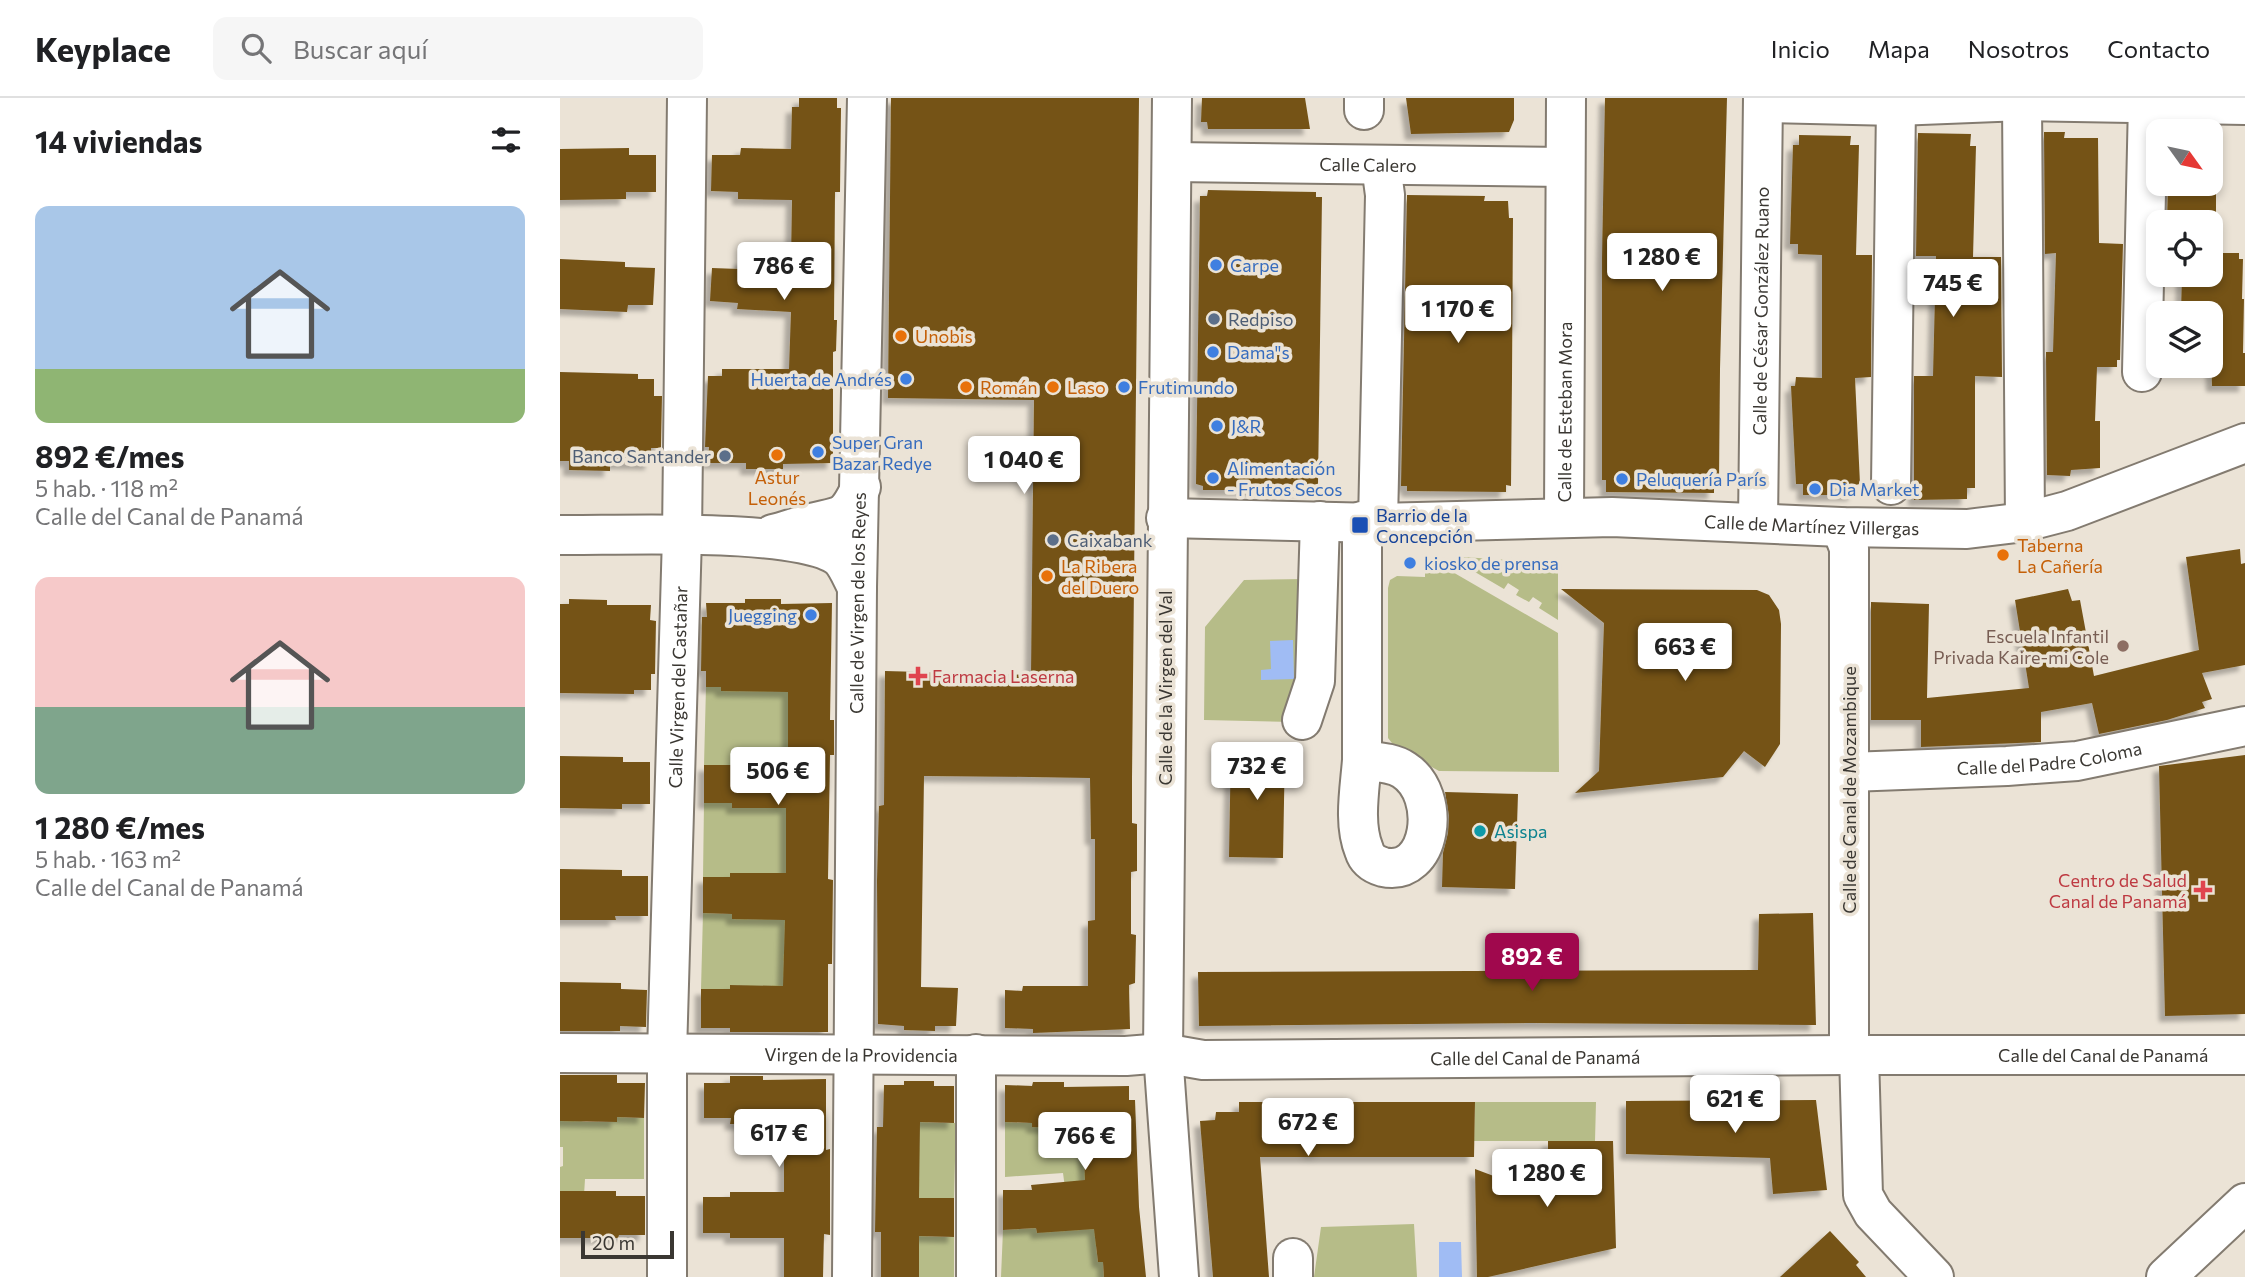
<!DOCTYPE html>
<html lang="es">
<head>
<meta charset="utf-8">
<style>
  :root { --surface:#fff; --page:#f6f6f6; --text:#202124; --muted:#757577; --line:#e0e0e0; --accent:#a0084d }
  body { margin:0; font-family:Commissioner,sans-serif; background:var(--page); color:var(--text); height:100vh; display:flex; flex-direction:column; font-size:26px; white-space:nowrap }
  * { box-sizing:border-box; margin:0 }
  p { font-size:23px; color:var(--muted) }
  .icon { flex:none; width:38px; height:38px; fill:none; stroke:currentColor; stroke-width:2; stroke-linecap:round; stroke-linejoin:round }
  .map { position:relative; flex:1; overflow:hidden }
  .side { display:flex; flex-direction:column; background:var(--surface); width:560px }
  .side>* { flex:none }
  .needle { width:46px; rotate:123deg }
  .tools { position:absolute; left:1586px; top:21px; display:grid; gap:14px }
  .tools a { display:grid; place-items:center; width:77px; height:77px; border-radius:14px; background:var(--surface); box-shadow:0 4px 10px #0003; font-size:35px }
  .scale { position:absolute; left:21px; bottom:18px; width:93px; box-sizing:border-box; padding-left:7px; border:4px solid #3a3732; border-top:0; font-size:19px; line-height:24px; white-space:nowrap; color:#3a3732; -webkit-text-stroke:5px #ebe3d6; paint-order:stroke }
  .price { position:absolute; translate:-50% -60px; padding:0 16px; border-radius:7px; background:#fff; color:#222; font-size:23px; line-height:46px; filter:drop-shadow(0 2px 4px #0008) }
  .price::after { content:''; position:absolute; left:50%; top:42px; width:21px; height:16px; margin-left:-10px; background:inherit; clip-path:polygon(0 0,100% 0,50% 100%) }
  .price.on { background:var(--accent); color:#fff }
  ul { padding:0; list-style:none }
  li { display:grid; align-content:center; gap:14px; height:371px; padding:0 35px }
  li span { display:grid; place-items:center; height:217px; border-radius:14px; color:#555 }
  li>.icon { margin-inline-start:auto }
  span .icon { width:126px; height:126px; fill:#fffc; stroke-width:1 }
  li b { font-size:30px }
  h2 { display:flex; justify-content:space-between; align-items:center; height:84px; padding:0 35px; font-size:30px }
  header { display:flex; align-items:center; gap:42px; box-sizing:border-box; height:98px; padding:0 35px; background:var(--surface); border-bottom:2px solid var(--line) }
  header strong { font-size:33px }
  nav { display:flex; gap:38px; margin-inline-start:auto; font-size:24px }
  .search { width:490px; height:63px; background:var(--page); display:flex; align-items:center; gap:18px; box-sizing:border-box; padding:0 24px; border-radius:14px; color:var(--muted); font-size:26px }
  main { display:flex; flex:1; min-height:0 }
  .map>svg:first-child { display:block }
</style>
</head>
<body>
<header>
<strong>Keyplace</strong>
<div class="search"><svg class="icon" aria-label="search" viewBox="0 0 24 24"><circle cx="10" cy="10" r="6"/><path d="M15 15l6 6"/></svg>Buscar aquí</div>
<nav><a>Inicio</a><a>Mapa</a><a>Nosotros</a><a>Contacto</a></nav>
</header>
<main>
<section class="side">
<h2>14 viviendas<svg class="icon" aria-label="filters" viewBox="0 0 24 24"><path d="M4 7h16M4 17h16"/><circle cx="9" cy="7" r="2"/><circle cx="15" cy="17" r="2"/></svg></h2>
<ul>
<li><span style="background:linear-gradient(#a9c7e8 75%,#8fb573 0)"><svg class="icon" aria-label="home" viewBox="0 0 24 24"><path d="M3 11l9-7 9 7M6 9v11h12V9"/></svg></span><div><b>892 €/mes</b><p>5 hab. · 118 m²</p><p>Calle del Canal de Panamá</p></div></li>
<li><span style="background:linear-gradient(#f6c9c9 60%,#7fa58c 0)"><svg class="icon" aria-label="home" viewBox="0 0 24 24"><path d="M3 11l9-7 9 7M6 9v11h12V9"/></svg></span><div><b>1 280 €/mes</b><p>5 hab. · 163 m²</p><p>Calle del Canal de Panamá</p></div></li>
</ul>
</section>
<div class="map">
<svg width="1685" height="1179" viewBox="0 0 1685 1179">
  <defs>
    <filter id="shadow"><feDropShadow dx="-6" dy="6" stdDeviation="2" flood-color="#0004"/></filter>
  </defs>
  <rect width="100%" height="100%" fill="#ebe3d6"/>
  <path fill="#b6bc88" d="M865,458L998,535L999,674L879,673L835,649L828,640V490L830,482L837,478L865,479Z
    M902,459L998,465V522L979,510L982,505L973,499L969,504L956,497L959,492L948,485L944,491L903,467Z
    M745,481L734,624L644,622L645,529L684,482Z
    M146,589H162V593H203L233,590L232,669L205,663H173L172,667H144Z
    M231,704L226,765L231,779L203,775H170V779H143L144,705H172V710H204Z
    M143,815L230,817C224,847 223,863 230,893L170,887V891H141Z
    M915,1004H1036L1035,1043H914Z
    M0,1019L26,1024H57V1019L84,1020V1081H25L24,1097L0,1096V1069L3,1068V1049H0Z
    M357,1024L396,1025L394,1100H359Z
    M445,1024L472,1025L473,1029L503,1030L531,1026L535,1087L505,1090L503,1075L445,1079Z
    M538,1123L536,1148L538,1164H543L544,1179H441L443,1132L476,1130L477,1135Z
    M854,1126L857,1179H754L761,1129Z
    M357,1138L394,1139V1179H359Z"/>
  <path fill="#a0bcf4" d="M733,542L734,581L701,582V572L711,571L710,543Z
    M879,1144H901L902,1179H879Z"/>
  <path fill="#745318" filter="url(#shadow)" d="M239,0H277V10H281L280,94H275L274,222H277L276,253L273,254V365L223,366V371H186V365H148L149,349H145L148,278H162V271H229L231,214L177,211L178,205L150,203L152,170L179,171L180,161L231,164L232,102L178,101V94L151,93L152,57H180L181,50L231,51L232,9H239Z
    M331,0H579L572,680V725L577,726V773L571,774V836L576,837L575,885L569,887L570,931L473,935V931L445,930V892L462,893L463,888H528V823L535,822V741H531L530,680L470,679L364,678L361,889L398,890L396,928H375V933L344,932V928L318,926L317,783L319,708L324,707L325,573L471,577L474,302L328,300Z
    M642,0H745L750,31H648L647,24H641Z
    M846,0H954V22L949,34L851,36Z
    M1045,0H1167L1160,271L1159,383H1154V395L1046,394V382H1042V161Z
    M1484,34H1505L1504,40H1538L1539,145L1563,146L1560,262H1557V269H1537L1535,323H1540V370L1511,372L1510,378L1487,377L1486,254H1493L1496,155L1485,156Z
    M1358,35L1411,36L1410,48H1416L1413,159H1441L1442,279L1415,278V390H1407V401L1354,402V278H1373L1376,158H1356Z
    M1239,37L1291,38L1290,47H1299L1296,157H1312L1311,279L1295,280L1300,386L1295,387L1294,397H1243V386H1236L1231,288H1235L1236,279L1262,280V157L1238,156V146H1230L1233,47H1239Z
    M69,50V57H96V94H66V101L0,102V51Z
    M1608,86H1656V124H1607Z
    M648,92L756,94V99H762L758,386L752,387V392H643V388L636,386L640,98H647Z
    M847,97L925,98L924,103H948L949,120H953L952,279L951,388L946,387V394L847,393V388H841Z
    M1650,155H1679V161H1683L1682,201H1684L1683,255H1685V288H1652L1650,215H1621L1622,177H1650Z
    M0,161L65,164V169L95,170L93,207H68L67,214L0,211Z
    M0,274L78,276V281H94V298H102L101,350H91V366L50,365V373L9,372V363H0Z
    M1680,451L1681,466L1685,465V567L1642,575L1652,601L1642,604L1645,610L1607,622L1539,636L1532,605L1481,614V644L1361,649V622H1311V504L1369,506L1367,600L1469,590L1455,502L1508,491L1512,503L1520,502L1534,578L1639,552L1626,459Z
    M1001,491L1197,492L1209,497L1219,512L1221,526L1220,646L1205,669L1184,653L1163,679L1015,695L1039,673L1044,525Z
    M9,501L47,502V507H91L90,522L96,523L95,576H91V592H74V596L0,595V506H9Z
    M185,501H221V506L272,505L270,622H274V657H270L268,781L273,782L272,866H268V934H170V930H141V891H170V887L223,888L225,822L172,821V816L143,815V779H170V775H226V710H172V705H144V667H172L173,663H228V594L161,593V589H146V573H141L142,519H147L146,505H185Z
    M671,647L725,648L723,760L669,759Z
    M1685,657V916L1605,918L1599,668Z
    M0,658L63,659V664H90V706H62V711L0,710Z
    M885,694L958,696L955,791L882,789L883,755L888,735L889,718Z
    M0,771L62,772V778H88V818H55L56,822H0Z
    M1253,815L1256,927L973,925L639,928L638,874L1198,872L1199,816Z
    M0,884L61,885V891L87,892L86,929L60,928V933H0Z
    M0,977H57V985H85L84,1020L57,1019V1024L0,1023Z
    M170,978H203V982L266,981V1052L270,1051V1137L264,1136L263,1179H224V1140H170V1135H143V1099H170V1094H224V1027L170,1026L171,1020H144V985H170Z
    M344,983H374V988H394V1025L360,1024L359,1100H394V1139L359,1138V1179H321V1134H315L317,1029H323L324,987H344Z
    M473,984H504V989L569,988V1002H575L579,1109L586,1179H544L543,1164H538L534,1131L477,1135L476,1130L443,1132V1092H472L471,1087L525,1082L523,1031L472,1029V1025L445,1024V987L472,988Z
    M1256,1002L1267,1092L1213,1096L1210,1060L1066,1056V1003Z
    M679,1004H915L914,1059H700L709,1179H653L640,1023L655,1022L656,1014H679Z
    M988,1043H1053L1056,1150L928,1179H917L915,1071L947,1083L965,1062L988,1051Z
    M0,1093H56V1098H85V1137H59L58,1140H0Z
    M1270,1133L1299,1164L1296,1167L1306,1179H1220Z"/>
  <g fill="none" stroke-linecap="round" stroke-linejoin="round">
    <defs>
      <g id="minor">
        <path d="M612,0L603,955L619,1179"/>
        <path d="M1462,3L1465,424"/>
        <path d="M1203,5L1336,8L1462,3L1685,7"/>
        <path d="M804,12V0"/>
        <path id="s1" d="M612,64L1005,69"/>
        <path d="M1582,274L1588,4"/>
        <path d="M1331,387L1336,8"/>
        <path id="s2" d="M1004,419L1006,0"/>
        <path id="s3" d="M606,420L818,425L1052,419L1281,429L1407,431L1465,424L1507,413L1685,345"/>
        <path d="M818,425L825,97L821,67"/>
        <path id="s4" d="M1198,425L1203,0"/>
        <path d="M1281,429L1289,450V957"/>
        <path d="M213,436C226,433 238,428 251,425C283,417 285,422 301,389"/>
        <path d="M0,437C54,438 245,428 281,461C288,469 292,480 297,489"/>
        <path d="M742,622L755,583L760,423"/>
        <path d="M802,662C816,664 832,664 844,672C883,697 872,780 823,769C813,766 807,762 804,752C793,725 800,690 802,662Z"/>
        <path d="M802,662V423"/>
        <path id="s5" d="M1290,674L1447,668L1517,663L1685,628"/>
        <path id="s6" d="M0,955L566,958L603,955L643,962L1289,957H1685"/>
        <path d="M1299,957L1303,1097L1313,1115L1374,1179"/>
        <path id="s7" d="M107,1179V955L122,438L127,0"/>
        <path id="s8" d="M292,1179L297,489L307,0"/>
        <path d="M416,1179V956"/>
        <path d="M733,1179V1160"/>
        <path d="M1606,1179L1685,1105"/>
      </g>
    </defs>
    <use href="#minor" stroke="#837b70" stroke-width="42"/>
    <use href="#minor" stroke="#fff" stroke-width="38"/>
  </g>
  <g fill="#3f7fe0" stroke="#ebe3d6" stroke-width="2.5">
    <circle cx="656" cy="167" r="7"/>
    <circle cx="653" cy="254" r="7"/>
    <circle cx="346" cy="281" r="7"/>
    <circle cx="564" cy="289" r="7"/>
    <circle cx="657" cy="328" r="7"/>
    <circle cx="258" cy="354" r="7"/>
    <circle cx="653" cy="380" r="7"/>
    <circle cx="1062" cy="381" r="7"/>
    <circle cx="1255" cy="391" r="7"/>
    <circle cx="850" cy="465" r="7"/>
    <circle cx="251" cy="517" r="7"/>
  </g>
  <g fill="#5c6f8a" stroke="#ebe3d6" stroke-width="2.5">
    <circle cx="654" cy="221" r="7"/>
    <circle cx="165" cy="358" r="7"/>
    <circle cx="493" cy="442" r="7"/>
  </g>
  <g fill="#e8710a" stroke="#ebe3d6" stroke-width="2.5">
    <circle cx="341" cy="238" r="7"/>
    <circle cx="406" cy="289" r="7"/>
    <circle cx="493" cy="289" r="7"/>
    <circle cx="217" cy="357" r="7"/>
    <circle cx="1443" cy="457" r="7"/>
    <circle cx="487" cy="478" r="7"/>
  </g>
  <rect fill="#1a4fb4" stroke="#ebe3d6" stroke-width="2.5" x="791" y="418" width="18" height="18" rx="3.5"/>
  <circle fill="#8d6e63" stroke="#ebe3d6" stroke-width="2.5" cx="1563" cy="548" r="7"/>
  <g fill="#e0444e" stroke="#ebe3d6" stroke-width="2.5">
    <path d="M354.5 567.5h7v7h7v7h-7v7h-7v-7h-7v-7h7z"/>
    <path d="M1639.5 781.5h7v7h7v7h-7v7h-7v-7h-7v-7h7z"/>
  </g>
  <circle fill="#0f9aa8" stroke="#ebe3d6" stroke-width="2.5" cx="920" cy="733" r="7"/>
  <g text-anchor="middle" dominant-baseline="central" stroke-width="7" stroke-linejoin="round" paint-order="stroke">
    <g font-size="18" fill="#3a3732" stroke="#ebe3d6">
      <text stroke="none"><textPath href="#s1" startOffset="196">Calle Calero</textPath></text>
      <text stroke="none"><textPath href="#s4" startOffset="212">Calle de César González Ruano</textPath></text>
      <text stroke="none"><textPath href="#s2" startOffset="105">Calle de Esteban Mora</textPath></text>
      <text stroke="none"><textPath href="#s3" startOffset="646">Calle de Martínez Villergas</textPath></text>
      <text stroke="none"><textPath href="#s8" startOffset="674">Calle de Virgen de los Reyes</textPath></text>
      <text stroke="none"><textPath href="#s7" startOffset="590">Calle Virgen del Castañar</textPath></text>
      <text transform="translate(605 590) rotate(-90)">Calle de la Virgen del Val</text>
      <text stroke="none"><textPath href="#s5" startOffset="200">Calle del Padre Coloma</textPath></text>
      <text transform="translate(1289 692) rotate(-90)">Calle de Canal de Mozambique</text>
      <text stroke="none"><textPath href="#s6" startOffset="301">Virgen de la Providencia</textPath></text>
      <text stroke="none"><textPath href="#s6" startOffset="1544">Calle del Canal de Panamá</textPath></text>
      <text stroke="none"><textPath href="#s6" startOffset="976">Calle del Canal de Panamá</textPath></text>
    </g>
    <g font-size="18" fill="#366cbe" stroke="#ebe3d6" text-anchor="start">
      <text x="670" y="167">Carpe</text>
      <text x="667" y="254">Dama"s</text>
      <text x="332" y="281" text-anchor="end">Huerta de Andrés</text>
      <text x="578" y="289">Frutimundo</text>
      <text x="671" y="328">J&amp;R</text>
      <text x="272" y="344">Super Gran<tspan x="272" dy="21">Bazar Redye</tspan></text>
      <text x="667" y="370">Alimentación<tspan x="667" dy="21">- Frutos Secos</tspan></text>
      <text x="1076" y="381">Peluquería París</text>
      <text x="1269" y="391">Dia Market</text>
      <text x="864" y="465">kiosko de prensa</text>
      <text x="237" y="517" text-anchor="end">Juegging</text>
    </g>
    <g font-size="18" fill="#4e5e75" stroke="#ebe3d6" text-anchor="start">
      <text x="668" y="221">Redpiso</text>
      <text x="151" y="358" text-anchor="end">Banco Santander</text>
      <text x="507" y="442">Caixabank</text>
    </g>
    <g font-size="18" fill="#c56008" stroke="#ebe3d6" text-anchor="start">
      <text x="355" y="238">Unobis</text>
      <text x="420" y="289">Román</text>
      <text x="507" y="289">Laso</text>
      <text x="217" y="379" text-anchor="middle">Astur<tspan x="217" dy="21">Leonés</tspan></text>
      <text x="1457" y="447">Taberna<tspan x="1457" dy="21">La Cañería</tspan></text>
      <text x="501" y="468">La Ribera<tspan x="501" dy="21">del Duero</tspan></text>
    </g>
    <g font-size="18" fill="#164399" stroke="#ebe3d6" text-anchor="start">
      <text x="816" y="417">Barrio de la<tspan x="816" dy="21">Concepción</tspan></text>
    </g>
    <g font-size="18" fill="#785e54" stroke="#ebe3d6" text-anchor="end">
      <text x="1549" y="538">Escuela Infantil<tspan x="1549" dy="21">Privada Kaire-mi Cole</tspan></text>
    </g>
    <g font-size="18" fill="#be3a42" stroke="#ebe3d6" text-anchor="start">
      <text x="372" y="578">Farmacia Laserna</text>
      <text x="1627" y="782" text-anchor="end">Centro de Salud<tspan x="1627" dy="21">Canal de Panamá</tspan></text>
    </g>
    <g font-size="18" fill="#0d838f" stroke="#ebe3d6" text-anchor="start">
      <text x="934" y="733">Asispa</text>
    </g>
  </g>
</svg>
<div class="tools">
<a><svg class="needle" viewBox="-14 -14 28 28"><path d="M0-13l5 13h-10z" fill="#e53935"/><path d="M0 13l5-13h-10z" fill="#757577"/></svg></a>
<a><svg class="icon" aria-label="locate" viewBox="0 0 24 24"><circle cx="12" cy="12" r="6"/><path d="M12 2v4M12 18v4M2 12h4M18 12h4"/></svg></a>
<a><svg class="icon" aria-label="layers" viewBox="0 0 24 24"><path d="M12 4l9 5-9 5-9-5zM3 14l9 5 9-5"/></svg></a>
</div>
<div class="scale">20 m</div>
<b class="price" style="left:1102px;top:195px">1 280 €</b>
<b class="price" style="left:224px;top:204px">786 €</b>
<b class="price" style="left:1393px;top:221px">745 €</b>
<b class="price" style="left:898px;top:247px">1 170 €</b>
<b class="price" style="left:464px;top:398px">1 040 €</b>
<b class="price" style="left:1125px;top:585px">663 €</b>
<b class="price" style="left:697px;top:704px">732 €</b>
<b class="price" style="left:218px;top:709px">506 €</b>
<b class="price on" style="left:972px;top:895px">892 €</b>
<b class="price" style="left:1175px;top:1037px">621 €</b>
<b class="price" style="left:748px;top:1060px">672 €</b>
<b class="price" style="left:219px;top:1071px">617 €</b>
<b class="price" style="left:525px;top:1074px">766 €</b>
<b class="price" style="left:987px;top:1111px">1 280 €</b>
</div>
</main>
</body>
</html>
